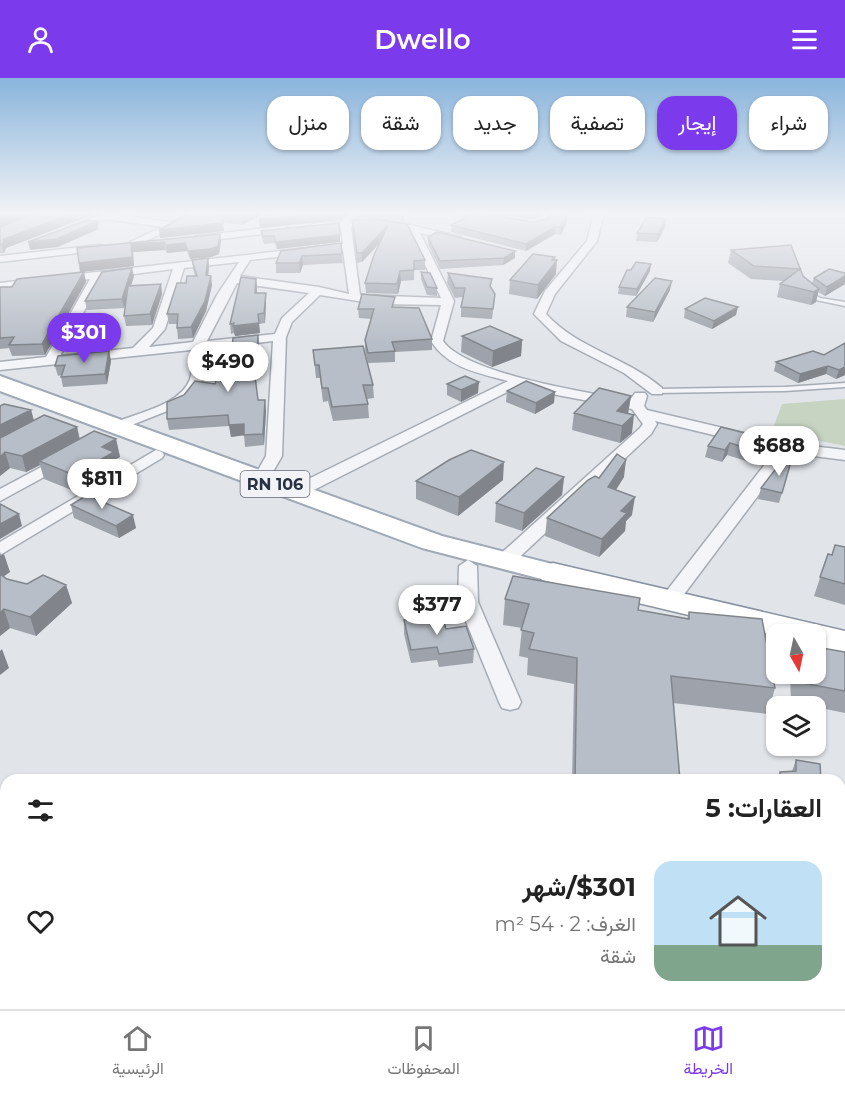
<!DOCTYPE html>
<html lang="ar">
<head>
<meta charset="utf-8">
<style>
  :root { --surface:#fff; --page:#f6f6f6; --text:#222; --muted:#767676; --line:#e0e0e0; --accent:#7c3aed }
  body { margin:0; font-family:Montserrat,Vazirmatn,sans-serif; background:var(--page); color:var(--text); direction:rtl; height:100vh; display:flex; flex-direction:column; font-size:22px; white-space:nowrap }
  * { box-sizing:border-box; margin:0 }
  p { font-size:20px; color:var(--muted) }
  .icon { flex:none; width:33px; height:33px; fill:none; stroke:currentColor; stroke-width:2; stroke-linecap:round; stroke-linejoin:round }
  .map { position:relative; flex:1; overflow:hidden; direction:ltr }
  .side { position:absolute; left:0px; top:696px; width:846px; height:236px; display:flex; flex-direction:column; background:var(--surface); border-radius:18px 18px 0 0; box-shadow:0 2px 4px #0004; direction:rtl }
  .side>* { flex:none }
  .banner { position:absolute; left:18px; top:18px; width:810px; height:54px; direction:rtl; display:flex; gap:12px }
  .needle { width:39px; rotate:171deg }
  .tools { position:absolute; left:766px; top:546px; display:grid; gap:12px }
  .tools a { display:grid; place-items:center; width:60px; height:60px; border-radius:12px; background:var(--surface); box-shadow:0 2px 4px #0004; font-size:30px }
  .price { position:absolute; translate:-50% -51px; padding:0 14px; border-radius:21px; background:#fff; color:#222; font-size:20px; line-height:39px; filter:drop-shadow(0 2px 3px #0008) }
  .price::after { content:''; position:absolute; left:50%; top:36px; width:18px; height:14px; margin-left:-9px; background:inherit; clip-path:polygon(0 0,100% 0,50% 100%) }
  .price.current { background:var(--accent); color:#fff }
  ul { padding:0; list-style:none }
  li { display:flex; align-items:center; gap:18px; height:150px; padding:0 24px }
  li+li { border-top:2px solid var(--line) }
  li span { display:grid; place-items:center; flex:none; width:168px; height:120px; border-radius:18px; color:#555 }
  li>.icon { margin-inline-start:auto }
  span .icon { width:72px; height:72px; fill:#fffc; stroke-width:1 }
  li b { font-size:26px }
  h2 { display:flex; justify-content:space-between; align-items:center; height:72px; padding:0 24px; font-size:26px }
  .tag { padding:0 21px; border-radius:18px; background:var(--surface); box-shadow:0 2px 4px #0004; font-size:21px; line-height:54px }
  .tag.current { background:var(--accent); color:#fff }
  header { display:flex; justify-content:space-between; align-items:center; height:78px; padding:0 24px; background:var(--accent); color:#fff; font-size:27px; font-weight:600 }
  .tab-bar { display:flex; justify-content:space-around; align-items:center; height:84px; border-top:2px solid var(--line); background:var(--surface); font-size:16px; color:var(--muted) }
  .tab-bar a { display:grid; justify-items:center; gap:3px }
  .tab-bar .current { color:var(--accent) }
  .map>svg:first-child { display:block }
</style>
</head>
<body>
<header><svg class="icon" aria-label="menu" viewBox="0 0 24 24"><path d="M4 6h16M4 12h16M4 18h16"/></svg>Dwello<svg class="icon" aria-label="person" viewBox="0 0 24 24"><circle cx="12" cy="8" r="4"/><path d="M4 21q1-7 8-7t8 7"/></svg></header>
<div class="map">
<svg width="845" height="931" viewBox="0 0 845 931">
  <rect width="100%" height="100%" fill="#e1e5ea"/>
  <path fill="#c7d4c2" d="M845,321V368L772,353L782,326Z"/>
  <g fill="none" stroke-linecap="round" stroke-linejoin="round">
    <defs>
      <path id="service" d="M806,214H810L820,220L845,224V228L816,222L806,216Z
        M845,305V309L785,313L657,315L653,313L657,311L785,309Z"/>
      <path id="minor" d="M104,135L171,144L190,135H203L134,169L130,168V164L162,149L106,141L70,154L65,151Z
        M350,135L358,137L352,144L389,142L461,159V163L457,164L420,155L454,223L443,263C466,296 589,315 630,322L635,315H645L647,318L644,328L647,332L786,365L845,372V382L790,375L676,527H662L659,523L662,519L776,372L655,343L657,346L651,356L510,488H496L494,484L496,480L640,350L643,346L632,331L557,317L521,307L302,418H290L288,414L290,410L508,303C478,295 448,290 431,263L441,227L377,226L320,217L292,244L286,259L282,378L267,404L261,406L253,401L266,378L273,263L204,271V300L185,326L119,352L114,351L112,348L114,345C137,335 181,327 190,301C193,293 191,281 191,272L0,292V284L46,279L90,201L0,211V205L343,166L341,150L315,151L310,148L315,145L341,144ZM389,148L409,153L441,220L360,217L351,149ZM343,172L349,216L319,209L240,198L250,182ZM239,184L217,217L193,264L149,269L165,251L184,190ZM173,191L153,250L133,270L60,278L102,200ZM237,205L309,215L282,240L275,256L207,263Z
        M457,135H478L500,141L495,144Z
        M544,135H555L542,147H523L518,144L523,141L537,142Z
        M594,135H604L597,163L555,216L546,236C578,271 626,279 662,310V316H652L624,295L561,263L534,236L545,213L587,163Z
        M285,148L290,151L288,153L196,164L191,161L196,158Z
        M100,167L104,168V172L0,184V178Z
        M156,372L162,374L164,377L162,380L0,477V464Z
        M62,378L68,380L70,383L68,386L0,423V411Z
        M468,482L477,488L478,524L521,624L518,630L510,632L502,630L499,624L458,524L459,488Z"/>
      <path id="primary" d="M0,298L442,458L564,489L568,495L564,501L553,504L422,470L0,313Z"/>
      <path id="trunk" d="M553,485L845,553V575L816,568V556L777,558L542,502L537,495L542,488Z"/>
    </defs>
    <use href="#service" stroke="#a6acb4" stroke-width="3"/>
    <use href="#minor" stroke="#a6acb4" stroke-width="3"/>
    <use href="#primary" stroke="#a0a9b6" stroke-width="4"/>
    <use href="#trunk" stroke="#8892a1" stroke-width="3"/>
    <use href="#service" fill="#f4f5f8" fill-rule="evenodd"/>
    <use href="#minor" fill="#f4f5f8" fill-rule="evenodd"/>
    <use href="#primary" fill="#fff" fill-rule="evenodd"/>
    <use href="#trunk" fill="#fff" fill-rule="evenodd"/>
  </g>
  <path fill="#9ea3ab" d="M0,135H98L6,170L4,175H0Z
    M189,135H265L242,147L223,144L224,153L160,160Z
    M357,135H410L404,138V143L389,140L358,141Z
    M488,135H544L533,141Z
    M352,142L425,182V192H414V202L401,203L398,216L366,215L365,205L379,166L362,184L357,185Z
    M567,143L561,157L555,156L526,173L451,154V147Z
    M665,149L657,164L636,163L637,155Z
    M261,153L340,157V164L277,171L275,165L264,166L262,160Z
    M220,156L221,164L219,176L211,179L190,181L187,173L167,175L165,172L133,174L134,188L80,194L77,170Z
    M428,159L515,173V180L503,187L440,191L428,166Z
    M791,167L803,198L812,205L814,200L845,195V206L825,218L818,214L816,224L811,227L777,219L780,206L784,203L751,201L728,185L731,172Z
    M281,173L342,176L343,185L303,187L300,195H276V185Z
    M208,180L209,189L208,198L212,207L206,233L193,260L178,261L177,250V246H169L167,236L186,205L195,198L193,191L192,182Z
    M554,182L556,196L537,221L509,216L510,202Z
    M650,193L636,218L618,216L619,209Z
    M421,194L437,210V218L427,217L421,201Z
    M448,195L492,211L495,216L492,241L461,239V229L463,219L455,220L447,205Z
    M134,198L131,207L161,206L162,216L152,247L126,248L124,238L126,224L124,230L87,232L85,223Z
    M256,201L257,215H266V224L265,245L259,246L260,255L235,258L234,255L231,256L230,246Z
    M86,204L45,277L12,278L9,270L0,271V209Z
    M670,212L653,244L626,239L627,229Z
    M395,229L432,261V272L395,274V284L368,285L365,272V262L371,241L359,240L358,231Z
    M685,231L736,237L712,251L684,240Z
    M258,257L259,267L257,301H255L258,322L266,333L264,367L245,369L244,357L231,359L229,348L169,352L167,341L215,306L229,299Z
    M462,258L522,262L521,278L492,289L461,274Z
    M845,265V297L836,301L826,296L798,305L774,293L776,284L824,277Z
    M313,272L373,307L374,320L367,321L368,326L369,340L333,343L328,323L323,324L320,300H316Z
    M109,273L111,283L107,306L63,309L61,299V297L58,298L55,288Z
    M447,306L478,315L461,324L447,317Z
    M507,313L554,325L535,336L506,324Z
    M631,318L628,336L632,355L620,365L572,352L574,335Z
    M0,328L31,332L34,342L77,349L80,361H116L120,379L116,381L118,392L79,415L44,401L40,387L26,394L10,390L0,398Z
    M721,349L766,373L756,386L727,377L722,384L705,379L708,368Z
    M792,380L779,425L758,421L761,410Z
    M564,399L562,417L522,453L495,444L496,425Z
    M624,399L616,412L632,437L626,443L625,453L599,479L545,458L547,440L599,400Z
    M503,402L458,438L416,421V403Z
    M71,427L136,450L119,460L74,440Z
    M845,469V527L814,518L828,476L832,477Z
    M0,474L10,494L4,498L7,501L27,506L66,507L72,525L36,558L10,550L0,558Z
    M505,521L638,532L687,541L689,534L775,610L768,636L673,625L680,702H572L574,606L527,597L528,580L519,578L522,550L503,547Z
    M404,542L446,551L474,571L473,585L439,589L437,582L411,585L404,556Z
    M845,574V635L816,629V628L791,624L790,596H816Z
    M796,682L821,702H777L780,694L792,693Z
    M610,926H698V931H612Z"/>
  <path fill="#81858b" d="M13,135H38L0,149V140Z
    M74,135H98L6,170L4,175L2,167L4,161Z
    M249,135H265L242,147V139Z
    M330,135H348L340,142L260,150L259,142Z
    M533,135H544L533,141Z
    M567,136V143L561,157V149Z
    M222,137L224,153L160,160L159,152Z
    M666,141L665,149L657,164L658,156Z
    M97,143L99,151L58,169L30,172L28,164Z
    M388,147V156L362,184V175Z
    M555,149V156L526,173V166Z
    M220,156L221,164L219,176L211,179L190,181L188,173Z
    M340,157V164L277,171L276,164Z
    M164,164L165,172L133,174L134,188L80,194L79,185L131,166Z
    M185,165L187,173L167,175L166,167Z
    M515,173V180L503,187L504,180Z
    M302,178L303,187L300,195L299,185Z
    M555,179L554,186L557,182L556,196L537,221L538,207Z
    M208,180L209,189L207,207L206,197Z
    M651,186L650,193L636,218L637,211Z
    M132,190L134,198L124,230L122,221Z
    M400,193L401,203L398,216L397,206Z
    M84,194L86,204L45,277L42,266Z
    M211,198L212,207L206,233L193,260L191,249Z
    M845,198V206L825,218L827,209Z
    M256,201L257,210L256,225L255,215Z
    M672,203L670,212L653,244L655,234Z
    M161,206L162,216L152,247L150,236Z
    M819,211L816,224L811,227L814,214Z
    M266,215V224L265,245L264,235Z
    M738,229L736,237L712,251L714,243Z
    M259,245L260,255L235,258L233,248Z
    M258,257L259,267L257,301L256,290Z
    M522,262L521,278L492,289L493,273Z
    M109,273L111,283L107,306L105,296Z
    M828,288L826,296L798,305L800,296Z
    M845,289V297L836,301L839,292Z
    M479,304L478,315L461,324V312Z
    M555,314L554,325L535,336L536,325Z
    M631,318L628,335L618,347L617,333Z
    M265,322L266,333L264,367L263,356Z
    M31,332L34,344L0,360V347Z
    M634,337L632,355L620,365L622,348Z
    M244,346L245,357L231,359L229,347Z
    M77,349L80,364L39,383L40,387L26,394L22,378Z
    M116,361L120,379L116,381L118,392L79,415L74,397L102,369Z
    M769,361L766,373L756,386L758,374Z
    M730,365L727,377L722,384L725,372Z
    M5,374L10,390L0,398V379Z
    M626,382L624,399L606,427L608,409Z
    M504,384L503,402L458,438L459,419Z
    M564,399L562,417L522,453L524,435Z
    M635,419L632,437L626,443L625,453L599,479L602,461L621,433Z
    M19,436L22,448L0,461V446Z
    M133,437L136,450L119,460L116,448Z
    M4,476L10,494L0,501V478Z
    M66,507L72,525L36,558L30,539Z
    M4,531L10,550L0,558V535Z
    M2,571L9,590L0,597V573Z
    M114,926H124L122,931H111Z"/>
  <path fill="#b8bec7" stroke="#81858b" stroke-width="1.5" d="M0,135H13L0,140Z
    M36,135H74L4,161L2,167L0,166V149Z
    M189,135H249L242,139L222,137L223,145L159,152Z
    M271,135H330L259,142Z
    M475,135H484L533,144L546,141L552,135L567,136L561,149H555L526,166L451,147Z
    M647,139L666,141L658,156L637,155Z
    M373,141L407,146L425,182L414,183V192L400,193L397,206L365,205L374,177L388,147L362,175H357L352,142Z
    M88,142L97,143L57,161L28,164Z
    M339,145L340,157L276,164L274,158H263L261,153Z
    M437,154L515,173L504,180L440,183L428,159Z
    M220,156L218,168L210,171L188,173L185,165L166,167L164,164L131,166L132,179L79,185L77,170Z
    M341,165L342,176L302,178L299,185H276L281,173Z
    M791,167L803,198L819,211L814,214L780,206L800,191L754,188L731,172Z
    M533,176L555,179L552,182H557L538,207L510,202Z
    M208,180L206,197L211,198L205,223L191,249L177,250L178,236H167L177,205H186L187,198H197L192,182Z
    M636,184L651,186L637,211L619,209L627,192H631Z
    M132,190L122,221L85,223L102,194Z
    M829,191L845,195V198L827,209L814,200Z
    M84,194L42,266L9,267L14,259L0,260V209H12L17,201Z
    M421,194L430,195L437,210L427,209Z
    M448,195L492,201L490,208L495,216L493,231L461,229L465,210H455Z
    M241,199L256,201L255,215H266L264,235L258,236L259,245L233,248L234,245L230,246Z
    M655,200L672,203L655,234L627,229Z
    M161,206L150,236L124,238L128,208Z
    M362,216L395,219L392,229L419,230L432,261L392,264L395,273L368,275L365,262L374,231H358Z
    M705,220L738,229L714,243L685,231Z
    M490,248L522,262L493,273L462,258Z
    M258,257L256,290H254L258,322H265L263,356L244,357V346L229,347L228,337L167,341V324L184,317L195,303L215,306L217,300L229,299L233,260Z
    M845,265V289L839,292L828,288L800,296L776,284L813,273L824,277Z
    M363,268L373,307H363L368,326L332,329L328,310H322L319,287H315L313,272Z
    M109,273L105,296L61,299L65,287L55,288L58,278Z
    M465,298L479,304L461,312L447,306Z
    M526,303L555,314L536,325L507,313Z
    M599,310L631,318L617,333L634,337L622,348L574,335Z
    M4,326L31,332L0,347V328Z
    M44,337L77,349L22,378L5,374L0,379V360Z
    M721,349L769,361L758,374L730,365L725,372L708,368Z
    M94,353L116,361L102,369L114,374L74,397L39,383Z
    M471,372L504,384L459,419L416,403L449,382Z
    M617,376L626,382L608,409L635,419L621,433L627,435L602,461L547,440L588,402L595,398L599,400Z
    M785,379L792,380L782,415L761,410Z
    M536,390L564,399L524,435L496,425Z
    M87,417L133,437L116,448L71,427Z
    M0,426L19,436L0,446Z
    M835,467L845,469V506L820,499L828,476L832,477Z
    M0,496L7,501L27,506L43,497L66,507L30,539L4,531L0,535Z
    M513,498L640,520L638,532L689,541V534L762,541L775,610L671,598L680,702H575L577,580L529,571L534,555L521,552L529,526L505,521Z
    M442,538L446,551L466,548L474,571L439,576L437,569L411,572L404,542Z
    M816,569L845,574V613L797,604V596H816Z
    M796,682L820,686L821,702H780V694L796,693Z
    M59,926H114L111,931H56Z
    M625,926H698V931H627Z"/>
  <linearGradient id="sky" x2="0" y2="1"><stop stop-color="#89b4dc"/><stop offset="0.51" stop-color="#f2f3f6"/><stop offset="1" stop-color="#f2f3f6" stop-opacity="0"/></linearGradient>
  <rect width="845" height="265" fill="url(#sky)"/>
  <g text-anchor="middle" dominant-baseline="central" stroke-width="4.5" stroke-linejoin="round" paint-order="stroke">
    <rect fill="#f1f3f7" stroke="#656c78" stroke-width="1.5" x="240.5" y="393" width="69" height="26" rx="4.5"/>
    <g font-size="16" font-weight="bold" fill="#293242">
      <text x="275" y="406">RN 106</text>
    </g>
  </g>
</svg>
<div class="tools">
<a><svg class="needle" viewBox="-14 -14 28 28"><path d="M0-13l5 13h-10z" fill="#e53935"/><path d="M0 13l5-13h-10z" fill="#767676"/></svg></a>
<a><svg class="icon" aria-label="layers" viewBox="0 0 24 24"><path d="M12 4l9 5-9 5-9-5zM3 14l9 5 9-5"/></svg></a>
</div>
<b class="price current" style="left:84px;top:286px">$301</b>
<b class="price" style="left:228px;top:315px">$490</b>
<b class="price" style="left:779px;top:399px">$688</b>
<b class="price" style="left:102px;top:432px">$811</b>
<b class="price" style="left:437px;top:558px">$377</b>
<div class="banner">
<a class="tag">شراء</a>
<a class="tag current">إيجار</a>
<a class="tag">تصفية</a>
<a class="tag">جديد</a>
<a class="tag">شقة</a>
<a class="tag">منزل</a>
</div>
<section class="side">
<h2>العقارات: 5<svg class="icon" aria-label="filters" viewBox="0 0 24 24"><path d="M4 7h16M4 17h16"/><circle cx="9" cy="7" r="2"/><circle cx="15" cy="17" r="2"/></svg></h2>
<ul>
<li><span style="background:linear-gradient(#bfe0f5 70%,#7fa58c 0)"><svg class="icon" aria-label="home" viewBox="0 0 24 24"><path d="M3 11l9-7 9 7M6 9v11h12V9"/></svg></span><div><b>$301/شهر</b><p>الغرف: 2 · 54 m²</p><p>شقة</p></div><svg class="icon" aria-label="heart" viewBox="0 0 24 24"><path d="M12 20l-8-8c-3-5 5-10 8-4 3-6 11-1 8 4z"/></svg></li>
</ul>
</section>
</div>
<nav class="tab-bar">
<a class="current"><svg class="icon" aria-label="map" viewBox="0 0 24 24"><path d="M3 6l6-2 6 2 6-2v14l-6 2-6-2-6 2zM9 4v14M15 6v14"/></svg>الخريطة</a>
<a><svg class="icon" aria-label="saved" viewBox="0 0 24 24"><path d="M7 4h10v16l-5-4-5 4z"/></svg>المحفوظات</a>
<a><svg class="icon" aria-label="home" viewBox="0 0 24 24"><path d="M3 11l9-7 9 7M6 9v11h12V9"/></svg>الرئيسية</a>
</nav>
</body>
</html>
